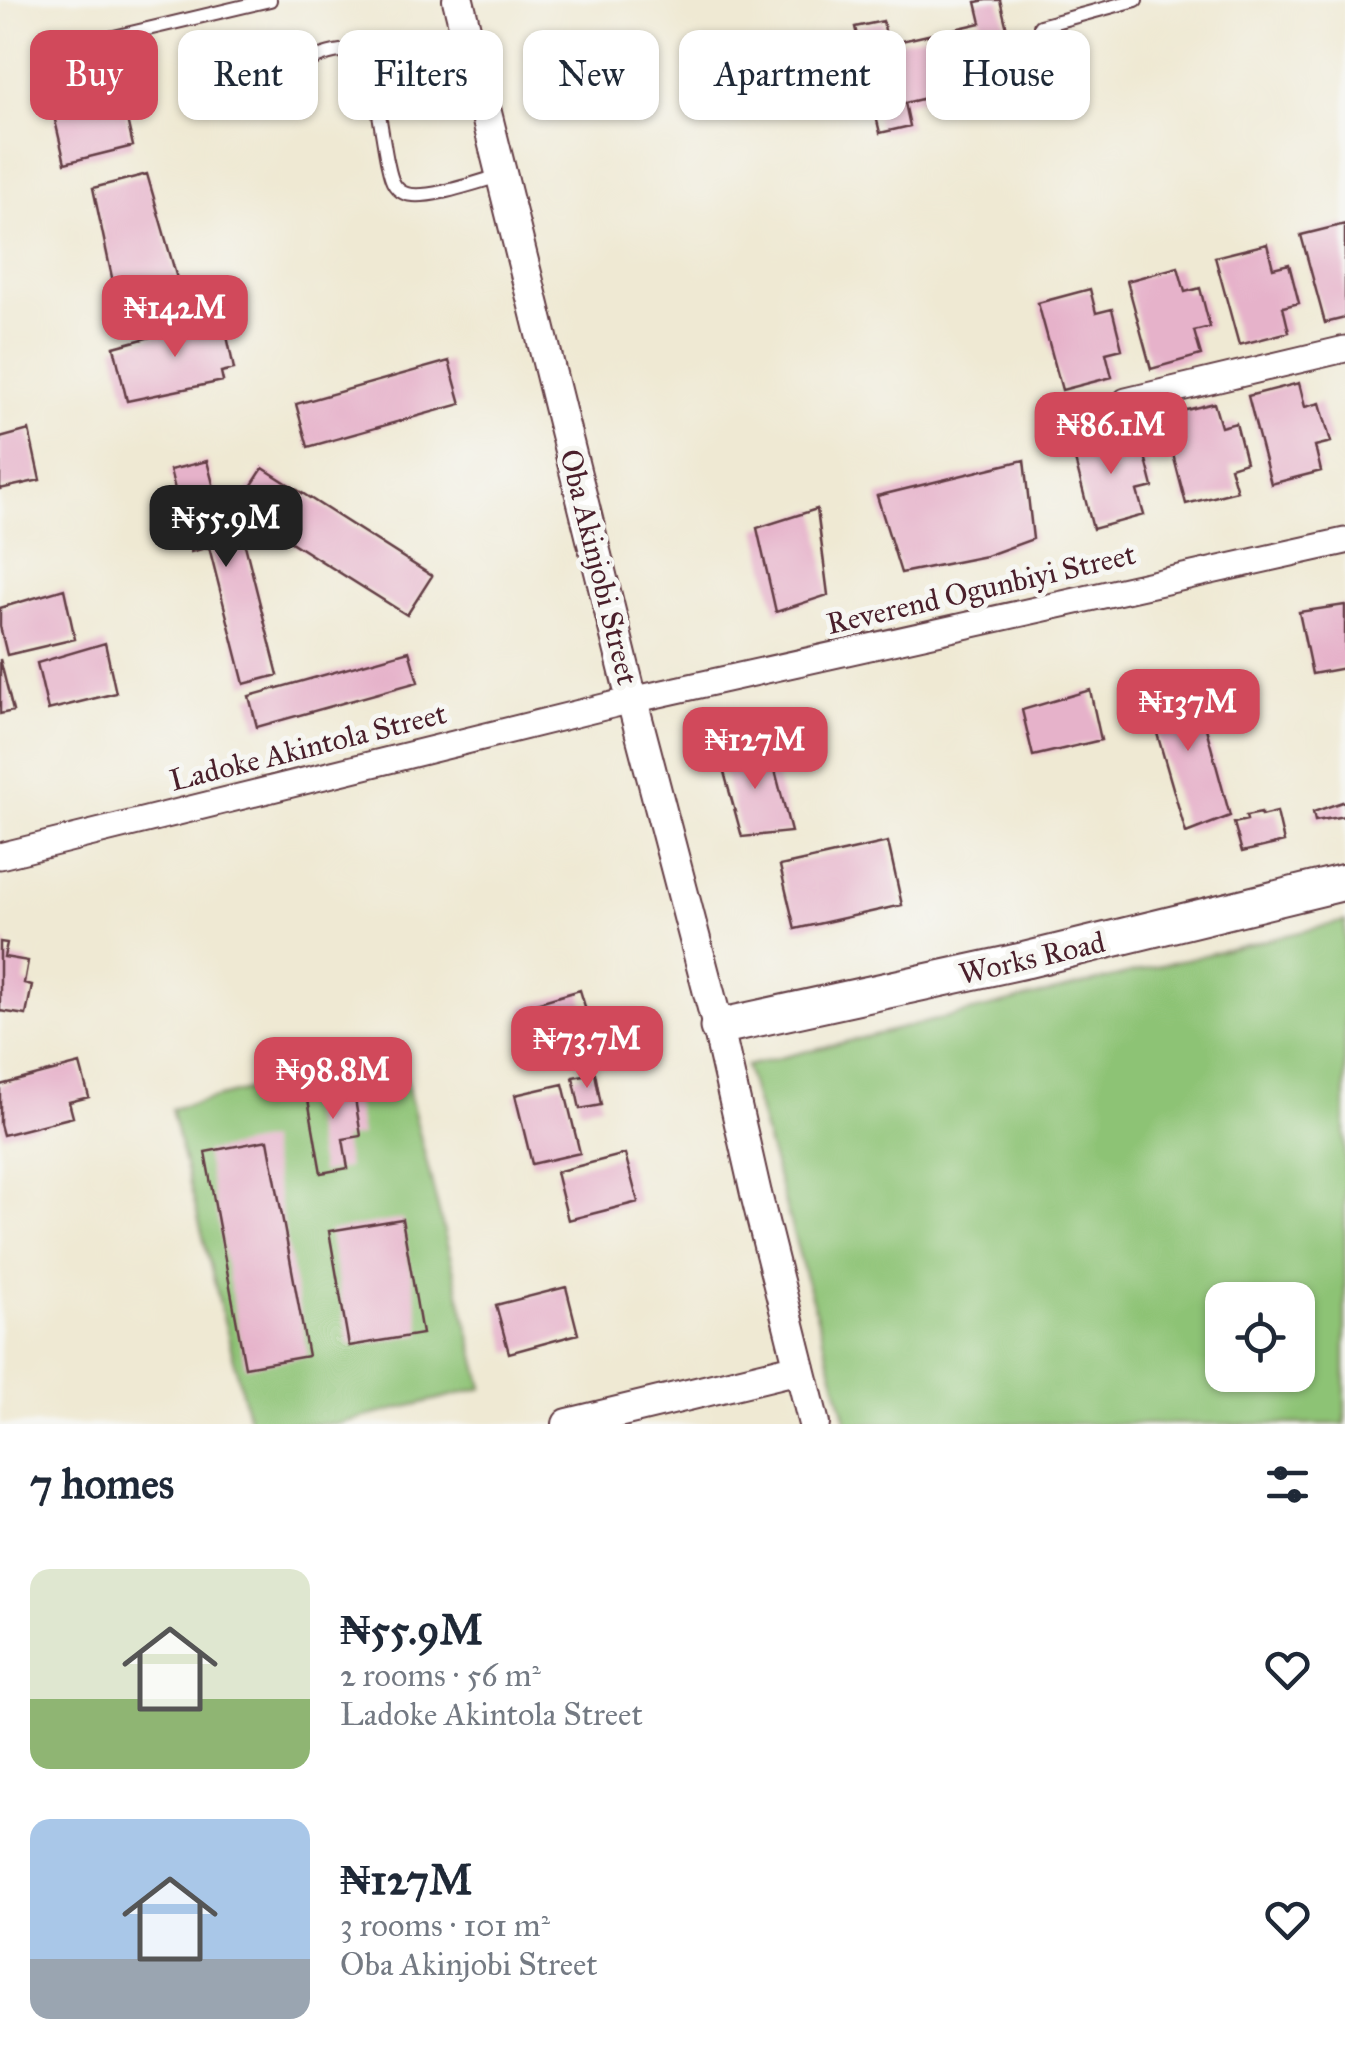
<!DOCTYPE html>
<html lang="en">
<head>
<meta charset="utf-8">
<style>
  :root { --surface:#fff; --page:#f2f2f3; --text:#1f2937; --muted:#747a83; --accent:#d1495b }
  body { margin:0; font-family:"IM FELL Great Primer",serif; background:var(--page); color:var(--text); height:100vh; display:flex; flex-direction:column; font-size:38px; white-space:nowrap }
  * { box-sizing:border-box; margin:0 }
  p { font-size:32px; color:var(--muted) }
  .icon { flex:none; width:55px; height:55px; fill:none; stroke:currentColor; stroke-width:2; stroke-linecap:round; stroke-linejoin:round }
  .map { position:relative; height:1424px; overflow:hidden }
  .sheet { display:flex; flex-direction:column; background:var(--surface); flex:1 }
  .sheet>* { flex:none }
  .top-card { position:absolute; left:30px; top:30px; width:1285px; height:90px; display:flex; gap:20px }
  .controls { position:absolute; left:1205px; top:1282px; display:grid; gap:20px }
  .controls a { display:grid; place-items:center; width:110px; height:110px; border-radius:20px; background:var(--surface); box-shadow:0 2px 8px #0004; font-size:50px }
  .price { position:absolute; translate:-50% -85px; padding:0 22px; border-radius:20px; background:var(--accent); color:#fff; font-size:32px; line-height:65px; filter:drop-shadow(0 2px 5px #0008) }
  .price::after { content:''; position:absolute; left:50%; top:60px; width:30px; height:22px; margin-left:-15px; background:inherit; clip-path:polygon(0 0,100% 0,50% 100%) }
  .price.selected { background:#222; color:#fff }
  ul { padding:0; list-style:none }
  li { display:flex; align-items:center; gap:30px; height:250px; padding:0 30px }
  li span { display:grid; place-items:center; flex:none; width:280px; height:200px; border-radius:20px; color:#555 }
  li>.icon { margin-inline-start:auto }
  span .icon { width:120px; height:120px; fill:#fffc; stroke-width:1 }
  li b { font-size:42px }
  h2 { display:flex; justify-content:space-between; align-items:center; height:120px; padding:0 30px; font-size:42px }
  .chip { padding:0 35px; border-radius:20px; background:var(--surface); box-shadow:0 2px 8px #0004; font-size:35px; line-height:90px }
  .chip.selected { background:var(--accent); color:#fff }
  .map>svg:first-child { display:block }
</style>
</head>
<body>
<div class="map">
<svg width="1345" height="1424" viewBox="0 0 1345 1424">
  <rect width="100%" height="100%" fill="#f6f6f2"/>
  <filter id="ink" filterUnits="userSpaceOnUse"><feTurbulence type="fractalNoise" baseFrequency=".01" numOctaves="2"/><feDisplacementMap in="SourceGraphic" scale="20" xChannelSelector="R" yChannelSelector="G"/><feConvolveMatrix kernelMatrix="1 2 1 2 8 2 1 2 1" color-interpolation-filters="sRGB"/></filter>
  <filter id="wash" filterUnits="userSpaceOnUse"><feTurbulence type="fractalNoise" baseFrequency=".0048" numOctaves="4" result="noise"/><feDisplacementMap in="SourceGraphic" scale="40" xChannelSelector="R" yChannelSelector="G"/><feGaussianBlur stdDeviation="2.25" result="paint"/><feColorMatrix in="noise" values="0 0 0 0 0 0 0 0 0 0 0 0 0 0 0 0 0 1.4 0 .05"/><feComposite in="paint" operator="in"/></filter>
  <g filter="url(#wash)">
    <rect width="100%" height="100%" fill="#efe9d3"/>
    <path fill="#8dc375" stroke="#6c7150" stroke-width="2.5" fill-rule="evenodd" d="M1345,921V1424H847L746,1066ZM1298,1300V1375H1222V1300Z
      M399,1052L483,1388L337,1424H250L171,1109Z"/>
    <g id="blocks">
      <path fill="#e6b2ca" d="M986,0H1000L1023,95L1000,100L996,81L905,103L910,126L880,133L855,27L883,21L888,44L981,23L976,2Z
        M122,97L133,146L65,163L54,116Z
        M147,174L186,310L120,315L93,188Z
        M1345,224V318L1325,323L1301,235Z
        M1267,244L1273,268L1289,264L1299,303L1283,307L1289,332L1239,345L1215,257Z
        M1178,267L1185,292L1200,288L1210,327L1194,331L1201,355L1151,369L1127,281Z
        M1090,289L1096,313L1112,309L1122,349L1106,353L1112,377L1062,390L1038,303Z
        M223,317L234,369L221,372L223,381L127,401L114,347Z
        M449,361L461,404L308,447L296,404Z
        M1299,383L1305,407L1320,403L1331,442L1315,446L1321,471L1271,484L1248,396Z
        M1214,403L1221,427L1236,423L1246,462L1230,467L1237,491L1186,504L1163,416Z
        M1121,427L1128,452L1143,448L1153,487L1137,491L1144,515L1093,529L1070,441Z
        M29,430L40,480L0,489V438Z
        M1024,460L1033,539L986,556L901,573L877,496Z
        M207,461L229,545L244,541L278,675L244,684L209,547L191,552L170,470Z
        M263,468L432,576L407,615L237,508Z
        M817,509L828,595L776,612L757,528Z
        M64,589L75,639L7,655L0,626V608Z
        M1345,605V668L1312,674L1299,612Z
        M105,643L116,693L48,710L37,663Z
        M409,651L418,682L257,727L249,696Z
        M0,659L13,711L0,714Z
        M1192,677L1230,816L1186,833L1145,692Z
        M1090,690L1101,740L1033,756L1022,710Z
        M769,747L791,832L742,837L719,754Z
        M1345,801V816L1315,821L1313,812Z
        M1277,812L1284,842L1242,852L1234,823L1247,820L1246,816L1261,813V816Z
        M888,842L902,905L795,929L780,866Z
        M0,942L7,943L4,957L28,961L24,983L32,985L26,1015L0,1011Z
        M580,990L586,1010L528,1027L522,1007Z
        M80,1064L89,1097L69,1102L73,1117L3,1135L0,1124V1085Z
        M595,1073L601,1105L580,1109L573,1077Z
        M352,1080L361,1136L343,1139L348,1168L321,1173L306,1088Z
        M563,1084L580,1153L532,1164L515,1095Z
        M268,1140L308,1356L245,1367L205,1152Z
        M625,1154L638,1202L568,1220L556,1172Z
        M402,1219L422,1334L349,1346L329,1231Z
        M566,1287L578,1334L509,1353L496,1305Z"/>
    </g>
  </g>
  <g filter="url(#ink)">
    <use href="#blocks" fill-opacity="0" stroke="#633d44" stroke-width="2.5"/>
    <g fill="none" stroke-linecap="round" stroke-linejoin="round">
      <defs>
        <path id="service" d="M1040,26L1136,0
          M80,45L270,0
          M284,73C304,64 327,49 350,51C352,51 362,54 364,56C373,64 383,143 387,161C390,173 391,187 404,193C423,202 481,181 502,175"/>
        <path id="minor" d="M1126,401L1345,349
          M0,856L632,700L1345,541"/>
        <path id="tertiary" d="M458,0L632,700L718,1027L756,1194L814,1424
          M568,1424L800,1368"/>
        <path id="secondary" d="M718,1027L1026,960L1345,882"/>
      </defs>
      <use href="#service" stroke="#633d44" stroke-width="16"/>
      <use href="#minor" stroke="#633d44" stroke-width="29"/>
      <use href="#tertiary" stroke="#633d44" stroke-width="34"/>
      <use href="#secondary" stroke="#633d44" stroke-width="39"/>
      <use href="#service" stroke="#fff" stroke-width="12"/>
      <use href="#minor" stroke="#fff" stroke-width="25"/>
      <use href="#tertiary" stroke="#fff" stroke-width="30"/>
      <use href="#secondary" stroke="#fff" stroke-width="35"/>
    </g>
  </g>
  <g text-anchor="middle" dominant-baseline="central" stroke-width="10" stroke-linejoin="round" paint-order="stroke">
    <g font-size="30" fill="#4a1f2b" stroke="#f6f6f2">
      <text transform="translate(599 567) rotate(76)">Oba Akinjobi Street</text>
      <text transform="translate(981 589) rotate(-13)">Reverend Ogunbiyi Street</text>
      <text transform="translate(308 747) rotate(-14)">Ladoke Akintola Street</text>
      <text transform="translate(1032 958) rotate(-13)">Works Road</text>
    </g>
  </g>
</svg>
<div class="controls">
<a><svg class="icon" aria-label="locate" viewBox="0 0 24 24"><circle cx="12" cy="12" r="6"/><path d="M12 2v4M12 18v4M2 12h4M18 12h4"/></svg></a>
</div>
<b class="price" style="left:175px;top:360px">₦142M</b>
<b class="price" style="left:1111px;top:477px">₦86.1M</b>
<b class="price selected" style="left:226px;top:570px">₦55.9M</b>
<b class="price" style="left:1188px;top:754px">₦137M</b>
<b class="price" style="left:755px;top:792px">₦127M</b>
<b class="price" style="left:587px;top:1091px">₦73.7M</b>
<b class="price" style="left:333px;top:1122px">₦98.8M</b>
<div class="top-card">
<a class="chip selected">Buy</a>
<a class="chip">Rent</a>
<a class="chip">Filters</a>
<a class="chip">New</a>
<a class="chip">Apartment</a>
<a class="chip">House</a>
</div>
</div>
<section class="sheet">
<h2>7 homes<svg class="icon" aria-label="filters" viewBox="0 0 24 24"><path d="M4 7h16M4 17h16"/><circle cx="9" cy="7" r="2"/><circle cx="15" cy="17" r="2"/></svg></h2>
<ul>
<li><span style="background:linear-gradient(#dfe7d0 65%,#8fb573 0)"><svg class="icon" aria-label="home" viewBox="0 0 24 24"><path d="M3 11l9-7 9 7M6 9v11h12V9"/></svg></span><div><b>₦55.9M</b><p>2 rooms · 56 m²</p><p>Ladoke Akintola Street</p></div><svg class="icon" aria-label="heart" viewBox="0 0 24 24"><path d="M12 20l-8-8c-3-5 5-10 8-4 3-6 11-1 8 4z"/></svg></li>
<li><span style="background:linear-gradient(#a9c7e8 70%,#9aa5b1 0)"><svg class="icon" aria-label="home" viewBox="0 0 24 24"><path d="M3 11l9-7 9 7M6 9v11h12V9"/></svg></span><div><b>₦127M</b><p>3 rooms · 101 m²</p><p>Oba Akinjobi Street</p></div><svg class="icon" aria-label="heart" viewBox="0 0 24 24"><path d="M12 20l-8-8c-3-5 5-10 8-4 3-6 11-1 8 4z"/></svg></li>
</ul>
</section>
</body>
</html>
